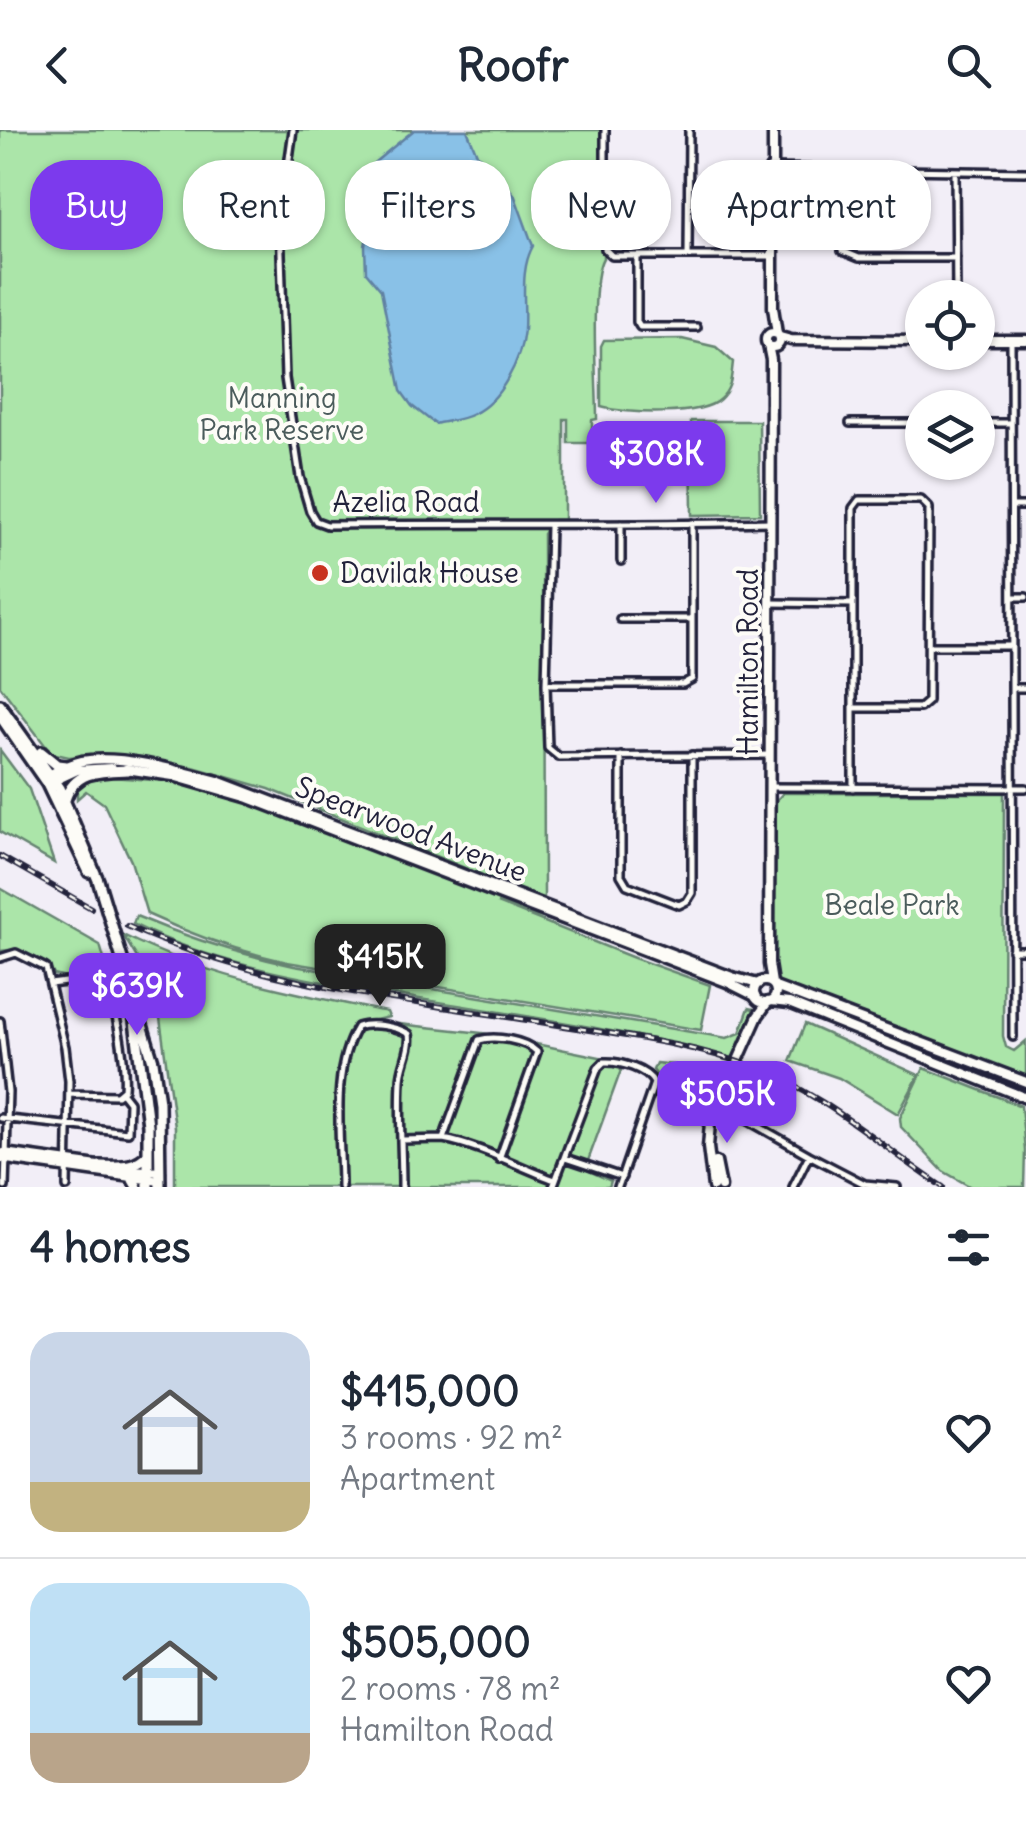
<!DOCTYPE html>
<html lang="en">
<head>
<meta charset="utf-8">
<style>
  :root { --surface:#fff; --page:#f2f2f3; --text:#1f2937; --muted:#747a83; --line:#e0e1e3; --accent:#7c3aed }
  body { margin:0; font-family:Delius,sans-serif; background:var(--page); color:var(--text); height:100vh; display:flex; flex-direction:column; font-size:38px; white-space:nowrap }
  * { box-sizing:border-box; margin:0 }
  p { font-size:32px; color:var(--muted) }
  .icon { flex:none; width:55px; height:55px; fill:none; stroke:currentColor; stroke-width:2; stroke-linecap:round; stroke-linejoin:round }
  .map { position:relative; height:1057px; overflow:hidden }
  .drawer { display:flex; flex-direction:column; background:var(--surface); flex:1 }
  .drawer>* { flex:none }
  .guide { position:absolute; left:30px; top:30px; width:968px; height:90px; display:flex; gap:20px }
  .controls { position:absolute; left:905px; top:150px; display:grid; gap:20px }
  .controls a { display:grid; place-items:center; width:90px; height:90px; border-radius:50%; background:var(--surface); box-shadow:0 2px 8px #0004; font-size:50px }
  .price { position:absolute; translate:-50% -85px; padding:0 22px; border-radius:20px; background:var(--accent); color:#fff; font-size:32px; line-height:65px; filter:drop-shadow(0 2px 5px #0008) }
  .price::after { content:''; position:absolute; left:50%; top:60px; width:30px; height:22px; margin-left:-15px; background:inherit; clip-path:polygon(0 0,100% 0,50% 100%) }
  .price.active { background:#222; color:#fff }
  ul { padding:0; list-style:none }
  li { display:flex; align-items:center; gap:30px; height:250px; padding:0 30px }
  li+li { border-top:2px solid var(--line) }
  li span { display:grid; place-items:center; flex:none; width:280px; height:200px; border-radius:30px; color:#555 }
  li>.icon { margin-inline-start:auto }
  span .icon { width:120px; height:120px; fill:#fffc; stroke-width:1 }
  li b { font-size:42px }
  h2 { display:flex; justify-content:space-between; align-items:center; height:120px; padding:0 30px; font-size:42px }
  .chip { padding:0 35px; border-radius:40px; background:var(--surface); box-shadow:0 2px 8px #0004; font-size:35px; line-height:90px }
  .chip.active { background:var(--accent); color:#fff }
  header { display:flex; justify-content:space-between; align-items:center; height:130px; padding:0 30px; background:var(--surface); font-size:45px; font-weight:700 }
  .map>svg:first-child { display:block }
</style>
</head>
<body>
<header><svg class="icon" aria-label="back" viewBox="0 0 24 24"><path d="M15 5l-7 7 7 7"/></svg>Roofr<svg class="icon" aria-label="search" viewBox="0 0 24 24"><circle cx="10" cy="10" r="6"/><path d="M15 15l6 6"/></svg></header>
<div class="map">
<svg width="1026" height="1057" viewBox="0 0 1026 1057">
  <rect width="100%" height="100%" fill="#f2eef7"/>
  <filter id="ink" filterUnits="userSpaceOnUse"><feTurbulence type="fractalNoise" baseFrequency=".01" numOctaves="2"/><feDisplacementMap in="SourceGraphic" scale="20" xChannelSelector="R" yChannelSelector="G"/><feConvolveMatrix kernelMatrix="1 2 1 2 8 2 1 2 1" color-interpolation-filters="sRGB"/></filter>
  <g filter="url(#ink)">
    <path fill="#abe5a9" stroke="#668472" stroke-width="2.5" d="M0,0H601L603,128C589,152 597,255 597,289L592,290V313H568V289H564V390H553L543,404L544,770L269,659L193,637L100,625L69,627L51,623L0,556Z
      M682,209L716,217L733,232C731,247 732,258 720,269C702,287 625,284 601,277V216L604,210Z
      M691,291H759L760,384L692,385Z
      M0,620L29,659L54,733L0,702Z
      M95,646L183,652L242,669L620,814L497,773L634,828L710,855L701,900L287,832C237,821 192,805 147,784L131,731L104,674L86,661L77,669V658Z
      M783,663H1004L1003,906L1006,917L1014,921L1026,911V947L779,854L773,840L776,671Z
      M0,758L100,815L113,860L54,845L47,833L18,819L0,821Z
      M136,786C188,808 239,824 294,836L727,908L740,903L749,878L754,879L733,928C623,899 509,884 396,865C304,849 218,836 133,794Z
      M123,805C210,848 294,863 387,882L389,887L371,891L482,903L624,932L585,1039L611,1051L609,1057H175V997L156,859Z
      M805,894L919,945L898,984L839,948L790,931Z
      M656,933L693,937L724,948L703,997V968L662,952L653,940Z
      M924,938L1021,976L1025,1021L1024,1057H971L943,1041L901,997L900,988Z"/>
    <path fill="#89c1e7" stroke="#6081a2" stroke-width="2.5" d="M414,0H467L477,24L514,64L533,116C519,141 526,172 524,200C521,230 501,271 473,284C462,290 447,291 435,294L412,276L401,261L381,160L366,142L365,116L374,72L365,45L375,32Z"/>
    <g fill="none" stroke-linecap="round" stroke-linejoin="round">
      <defs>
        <path id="street" d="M293,0L280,93L285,248L300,347L310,381L316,391L327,395C476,393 622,396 770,392
          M605,0V119L612,126H773
          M769,38L1026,42
          M955,42L956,168
          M842,121L859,128H956
          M688,125L689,0
          M637,126V192L640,197H697
          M1011,210L1013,907
          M850,293H922
          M978,293H1011
          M1012,376H1026
          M621,394V431
          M550,396L546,554L548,618L559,627L770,625
          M1012,467H1026
          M771,473L853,474
          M620,489H692
          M929,516H1011
          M546,554H683L692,549V393
          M1012,558H1026
          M853,578H920L928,571L929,378L921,370H859L853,378V658
          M621,626V745L627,755L679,775L687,771L692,763V625
          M770,657L1026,658
          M1012,820H1026
          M0,828L16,823L46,838L65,917L69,951L67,1057
          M50,854L66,852L106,862C118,878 126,938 124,959L117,965L69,964
          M0,891L8,962L5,1057
          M726,967L733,982L809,1025L865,1054L897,1057
          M718,986L733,982
          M0,988L128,1002L129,972L122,963
          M403,1010L443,1009
          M565,1028L622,1047
          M499,1029L537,922C525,910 495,905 479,910L443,1009C481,1016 519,1037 555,1050
          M341,1057C341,1007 330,941 357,897C371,892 396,896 409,904C412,919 401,935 401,951C399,986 402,1022 402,1057
          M553,1057L598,938L604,932C619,931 647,939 654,953L618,1057
          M793,1057L809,1025"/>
        <path id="secondary" d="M773,0V177L777,204
          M766 210a7 7 0 1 1 14 0a7 7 0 1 1-14 0Z
          M780,207L791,210L922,211
          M978,210H1026
          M768,215L771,230L769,834L772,853
          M126,639L173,646L249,668L727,852L755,866
          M45,647C57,641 68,634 82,631C121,624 180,641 218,651L732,847L758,854
          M49,653L77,640L112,638
          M754 862a11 11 0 1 1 22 0a11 11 0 1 1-22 0Z
          M775,857L1026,952
          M771,871L789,873L1026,968
          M4,1023L105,1037
          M0,1028L160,1051
          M716,1032L721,1057
          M118,1039L160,1042
          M713,1057L708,1017L710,993L758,886L768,872"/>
        <path id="primary" d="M0,575L59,658L98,750L153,931L159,972L160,1057
          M0,586L47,654L89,742
          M41,622L57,635L66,636
          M65,670C74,640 102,641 128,640
          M134,883L148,995V1057
          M100,1036C118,1036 135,1039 148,1024
          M133,1050L137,1057"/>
      </defs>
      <use href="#street" stroke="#22223b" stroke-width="12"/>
      <use href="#secondary" stroke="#22223b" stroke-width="15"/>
      <use href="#primary" stroke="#22223b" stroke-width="16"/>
      <use href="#street" stroke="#fdfcf7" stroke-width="5"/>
      <use href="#secondary" stroke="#fdfcf7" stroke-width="8"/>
      <use href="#primary" stroke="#fdfcf7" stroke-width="9"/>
      <defs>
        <path id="rail" d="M0,726L91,778
          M127,796C266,859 422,872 571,897C631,907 693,915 750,936C824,963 879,1015 943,1057"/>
      </defs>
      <use href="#rail" stroke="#22223b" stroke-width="6"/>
      <use href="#rail" stroke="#fdfcf7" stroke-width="2.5" stroke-dasharray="8" stroke-linecap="butt"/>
    </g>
  </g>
  <circle fill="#c8321e" stroke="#fdfcf7" stroke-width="4" cx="320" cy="443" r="10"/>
  <g text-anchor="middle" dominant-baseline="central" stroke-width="8" stroke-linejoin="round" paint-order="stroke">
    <g font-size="28" fill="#4b5c5c" stroke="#fdfcf7">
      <text x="282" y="268">Manning<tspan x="282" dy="32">Park Reserve</tspan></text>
      <text x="892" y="775">Beale Park</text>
    </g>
    <g font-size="28" fill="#22223b" stroke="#fdfcf7">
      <text x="406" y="372">Azelia Road</text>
      <text transform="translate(748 532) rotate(-90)">Hamilton Road</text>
      <text transform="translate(411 699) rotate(21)">Spearwood Avenue</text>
    </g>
    <g font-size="28" fill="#22223b" stroke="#fdfcf7" text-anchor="start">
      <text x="340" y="443">Davilak House</text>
    </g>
  </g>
</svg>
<div class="controls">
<a><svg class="icon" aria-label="locate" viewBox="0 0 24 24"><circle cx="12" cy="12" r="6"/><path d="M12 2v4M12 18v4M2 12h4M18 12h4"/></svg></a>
<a><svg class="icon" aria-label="layers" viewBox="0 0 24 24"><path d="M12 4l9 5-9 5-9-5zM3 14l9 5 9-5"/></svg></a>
</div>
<b class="price" style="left:656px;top:376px">$308K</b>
<b class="price active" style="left:380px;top:879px">$415K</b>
<b class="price" style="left:137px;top:908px">$639K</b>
<b class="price" style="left:727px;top:1016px">$505K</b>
<div class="guide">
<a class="chip active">Buy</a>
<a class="chip">Rent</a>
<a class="chip">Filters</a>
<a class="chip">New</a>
<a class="chip">Apartment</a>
</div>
</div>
<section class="drawer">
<h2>4 homes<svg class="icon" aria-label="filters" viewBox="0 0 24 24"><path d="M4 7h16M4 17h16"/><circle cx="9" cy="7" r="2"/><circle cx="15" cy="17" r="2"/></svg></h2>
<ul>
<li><span style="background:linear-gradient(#c9d6e8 75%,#c2b280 0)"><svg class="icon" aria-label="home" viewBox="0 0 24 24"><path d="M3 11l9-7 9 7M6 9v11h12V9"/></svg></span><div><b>$415,000</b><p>3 rooms · 92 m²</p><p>Apartment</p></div><svg class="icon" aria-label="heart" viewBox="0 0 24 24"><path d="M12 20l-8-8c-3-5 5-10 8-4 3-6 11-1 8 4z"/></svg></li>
<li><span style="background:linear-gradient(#bfe0f5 75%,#b9a48a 0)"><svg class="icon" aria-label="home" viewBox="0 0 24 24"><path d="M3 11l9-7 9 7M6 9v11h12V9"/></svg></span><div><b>$505,000</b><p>2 rooms · 78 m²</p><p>Hamilton Road</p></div><svg class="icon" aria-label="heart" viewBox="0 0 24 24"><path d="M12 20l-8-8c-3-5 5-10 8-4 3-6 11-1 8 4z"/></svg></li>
</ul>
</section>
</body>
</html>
